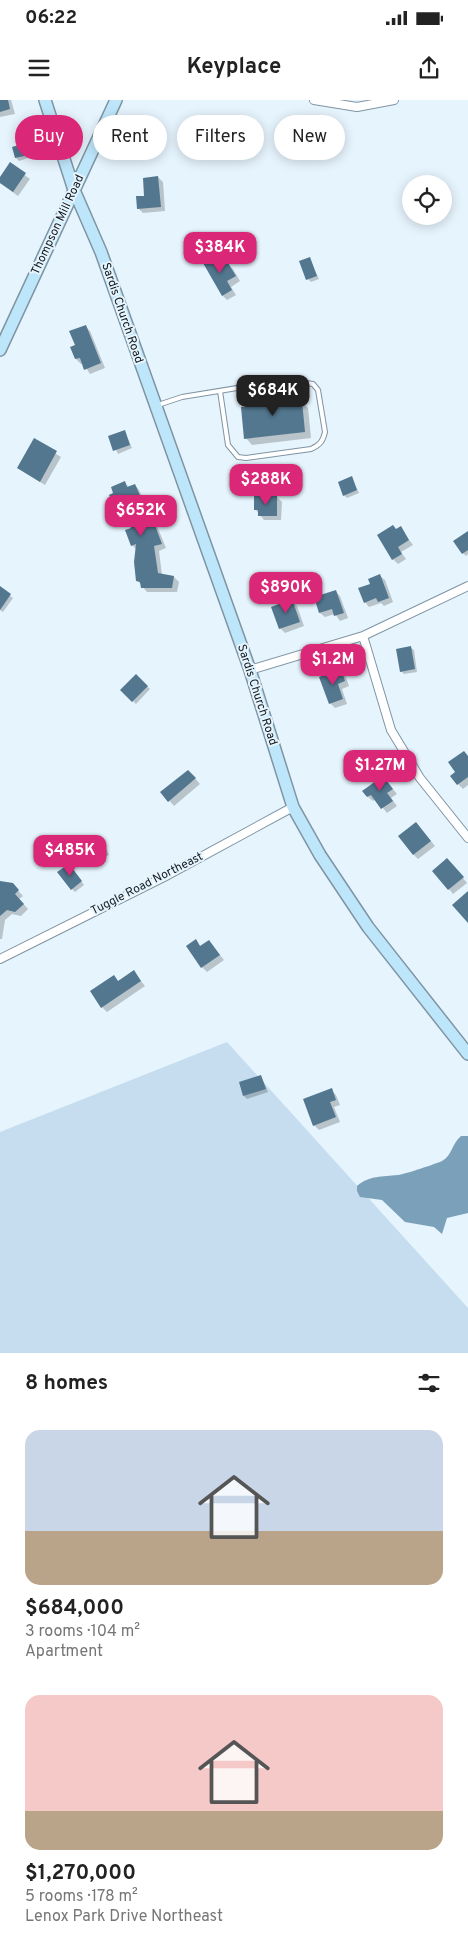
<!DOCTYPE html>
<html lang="en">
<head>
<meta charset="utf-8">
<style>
  :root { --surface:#fff; --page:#f6f6f6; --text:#222; --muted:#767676; --accent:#db2777 }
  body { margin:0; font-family:Overpass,sans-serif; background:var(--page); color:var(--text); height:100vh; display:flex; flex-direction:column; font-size:19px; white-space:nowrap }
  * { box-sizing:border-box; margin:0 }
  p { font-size:16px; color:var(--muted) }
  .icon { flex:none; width:28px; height:28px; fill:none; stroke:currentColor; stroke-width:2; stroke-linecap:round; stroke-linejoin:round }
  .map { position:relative; height:1253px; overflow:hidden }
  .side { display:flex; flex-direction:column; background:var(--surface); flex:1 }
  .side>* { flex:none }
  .top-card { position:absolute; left:15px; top:15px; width:439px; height:45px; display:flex; gap:10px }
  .buttons { position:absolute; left:402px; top:75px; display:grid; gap:10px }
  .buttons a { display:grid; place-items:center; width:50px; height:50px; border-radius:50%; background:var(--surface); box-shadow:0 2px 12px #0003; font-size:25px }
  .price { position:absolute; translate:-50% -42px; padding:0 11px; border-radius:10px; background:var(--accent); color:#fff; font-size:16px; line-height:32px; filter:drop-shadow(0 1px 2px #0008) }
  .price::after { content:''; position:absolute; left:50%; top:30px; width:15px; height:11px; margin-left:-8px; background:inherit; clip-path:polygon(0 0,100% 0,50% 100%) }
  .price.active { background:#222; color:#fff }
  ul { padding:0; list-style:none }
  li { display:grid; align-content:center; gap:10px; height:265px; padding:0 25px }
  li span { display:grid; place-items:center; height:155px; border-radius:15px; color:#555 }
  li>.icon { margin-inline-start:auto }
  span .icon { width:90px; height:90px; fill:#fffc; stroke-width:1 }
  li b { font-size:21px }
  h2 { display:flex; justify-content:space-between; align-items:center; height:60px; padding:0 25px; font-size:21px }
  .chip { padding:0 18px; border-radius:22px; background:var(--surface); box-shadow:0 2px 12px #0003; font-size:18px; line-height:45px }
  .chip.active { background:var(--accent); color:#fff }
  .status { display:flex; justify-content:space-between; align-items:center; height:35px; padding:0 25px; background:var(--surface); direction:ltr }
  .status svg { height:14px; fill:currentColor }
  header { display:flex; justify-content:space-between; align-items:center; height:65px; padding:0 25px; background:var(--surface); font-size:22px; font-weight:700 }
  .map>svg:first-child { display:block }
</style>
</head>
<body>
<div class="status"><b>06:22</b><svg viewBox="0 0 49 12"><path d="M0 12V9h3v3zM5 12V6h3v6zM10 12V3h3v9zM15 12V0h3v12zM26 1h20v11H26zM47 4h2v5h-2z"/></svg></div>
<header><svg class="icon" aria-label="menu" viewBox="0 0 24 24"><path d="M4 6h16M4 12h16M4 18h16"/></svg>Keyplace<svg class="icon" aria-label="share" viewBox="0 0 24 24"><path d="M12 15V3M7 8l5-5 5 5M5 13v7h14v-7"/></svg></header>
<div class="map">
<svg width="468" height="1253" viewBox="0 0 468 1253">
  <rect width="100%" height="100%" fill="#e6f4fd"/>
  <path fill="#c5ddee" d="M227,942L468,1208V1253H0V1032Z"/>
  <path fill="#7ba1ba" d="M461,1036H468V1113L447,1118L442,1134L434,1127L405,1122L382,1100L360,1097L357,1091V1086C370,1075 382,1077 398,1075C406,1074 435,1064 442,1061C452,1056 452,1043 461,1036Z"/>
  <path fill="#0003" d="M0,0H11L15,14L0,17Z
    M26,45L31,57L19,61L16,58Z
    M10,64L30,79L18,96L0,83V79Z
    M158,77L163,82L165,111L143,113L138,108Z
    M217,156L225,166L228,164L233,169L240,181L231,187L236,195L227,200L223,196Z
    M309,158L319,179L311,182L308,179Z
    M85,226L90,231L105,268L90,274L83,263L81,264L76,259V246Z
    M276,289L282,295L283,304L302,302L308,308L311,338L252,345L246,338Z
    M125,332L132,348L118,354L110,337Z
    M34,340L61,357L45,385L18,368Z
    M352,378L359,393L347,398L344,395Z
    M124,382L129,387L135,385L139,390L149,412L143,414L147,424L152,421L157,426L166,448L159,451L162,475L174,477L179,482L177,492H147L138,481L137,450L132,445V429L125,413L121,414L117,409Z
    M277,397L282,402L281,420H264L255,409Z
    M400,428L413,445L401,452L406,459L398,464L393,459L397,430Z
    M468,432V454L466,456L463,453Z
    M380,476L385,480L393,502L384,506L381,503L369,507L365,502L371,485Z
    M0,488L13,498L3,512L0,510Z
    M335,491L340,496L348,518L340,521L335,514L325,517L320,513Z
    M292,501L297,506L304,526L285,533L280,528Z
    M410,547L414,550L417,572L404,574L401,571Z
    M340,571L345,575L349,586L342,589L347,604L335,608L330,603Z
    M136,576L150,589L136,604L122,590Z
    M468,656V685L463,689L458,684Z
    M193,676L200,684L174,706L162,692Z
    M383,677L397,694L391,698L397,706L387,713L376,699L373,701L368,697Z
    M416,723L435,746L418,759L413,754Z
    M101,738L109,755L94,761L91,758Z
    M452,764L467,783L453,794L449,789Z
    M72,768L84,785L75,792L72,789Z
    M0,782L12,784L23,796L19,799L28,809L21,816L12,814L5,820L2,839H0Z
    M195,841L201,847L209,841L224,860L207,872L202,867Z
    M134,872L145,886L107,912L102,907L114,877L119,882Z
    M261,976L268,992L247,999L244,996Z
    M331,990L336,995L340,1005L334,1007L340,1022L319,1030L314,1025Z"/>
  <path fill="#53778f" d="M0,0H8L10,9L0,12Z
    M26,43L29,55L15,58L12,47Z
    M10,62L26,73L13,92L0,83V77Z
    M158,76L161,107L137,109L136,96H144L143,78Z
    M217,154L224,165L228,163L236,176L227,181L232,190L222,196L203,163Z
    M310,157L317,176L306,180L299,161Z
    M86,225L101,263L84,270L80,258L75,259L70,247L75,245L69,231Z
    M276,287L278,303L302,301L305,332L244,339L241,307L264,305L263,289Z
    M125,330L130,345L113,351L108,336Z
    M34,338L57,351L40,382L17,368Z
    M352,376L357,390L343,396L338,382Z
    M125,381L127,387L135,384L145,407L139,409L145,423L153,420L162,444L154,446L158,473L174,476L172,488H141L140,482L136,481L134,462L136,444L131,446L125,430L131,428L121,408L116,410L109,395L113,393L111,387Z
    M254,396H277V416H258V410H254Z
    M393,425L396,429L401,426L409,440L398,447L402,454L392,460L377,435Z
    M468,431V450L462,454L453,441Z
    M380,474L389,498L378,502L376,498L364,503L358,488L370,484L368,479Z
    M0,486L11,494L0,510Z
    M336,490L344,513L334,516L332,509L319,513L314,497Z
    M292,499L300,522L279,529L271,507Z
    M411,546L415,569L400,572L396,549Z
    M341,569L345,581L338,584L343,599L329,604L319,577Z
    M136,574L148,586L132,602L120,590Z
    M464,651L468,656V677L457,685L450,676L455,672L448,662Z
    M188,670L196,678L168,702L160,692Z
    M383,676L393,689L387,693L393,701L381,709L371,695L367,697L362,691Z
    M416,722L431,741L413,755L398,736Z
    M101,736L106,752L90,758L84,742Z
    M447,758L464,777L448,790L432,771Z
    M69,764L82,781L71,790L57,772Z
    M0,781L13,783L19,790L15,794L24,804L15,812L7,810L0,816Z
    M468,791V823L452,805Z
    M196,839L200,846L209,840L220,855L201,868L186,846Z
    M134,870L141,881L101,908L90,891L114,875L118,881Z
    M261,975L266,989L243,996L239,982Z
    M332,988L336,1000L330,1002L336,1017L313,1026L303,999Z"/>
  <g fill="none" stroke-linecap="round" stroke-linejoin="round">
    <defs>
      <path id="lane" d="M158,305L182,297L286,280L313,284L318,290L325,332C323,341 320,345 311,349L246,358L238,357L228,345L220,291"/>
      <path id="street" d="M314,0L357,7L394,0
        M363,536L391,630L420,678L468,738
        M250,570L363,536L468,486
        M0,859L164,777L293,707"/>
      <path id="secondary" d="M45,0L74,90L101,152L250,570L293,707L320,755L368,827L468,954
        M0,250L116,0"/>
    </defs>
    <use href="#lane" stroke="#7f94a3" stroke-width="6"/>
    <use href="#street" stroke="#7f94a3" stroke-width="10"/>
    <use href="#secondary" stroke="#7f94a3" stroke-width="14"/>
    <use href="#lane" stroke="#fff" stroke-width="4"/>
    <use href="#street" stroke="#fff" stroke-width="8"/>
    <use href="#secondary" stroke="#bee6fa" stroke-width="11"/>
  </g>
  <g text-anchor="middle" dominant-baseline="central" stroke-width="4" stroke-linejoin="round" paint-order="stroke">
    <g font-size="12" fill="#10181e" stroke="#e6f4fd">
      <text transform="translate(58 125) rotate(-65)">Thompson Mill Road</text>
      <text transform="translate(122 213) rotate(71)">Sardis Church Road</text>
      <text transform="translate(257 595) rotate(72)">Sardis Church Road</text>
      <text transform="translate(147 784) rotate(-27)">Tuggle Road Northeast</text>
    </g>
  </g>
</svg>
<div class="buttons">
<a><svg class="icon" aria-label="locate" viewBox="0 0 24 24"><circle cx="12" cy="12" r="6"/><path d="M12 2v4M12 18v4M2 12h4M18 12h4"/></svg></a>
</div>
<b class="price" style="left:220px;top:174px">$384K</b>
<b class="price active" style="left:273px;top:317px">$684K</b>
<b class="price" style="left:266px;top:406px">$288K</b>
<b class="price" style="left:141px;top:437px">$652K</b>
<b class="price" style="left:286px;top:514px">$890K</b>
<b class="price" style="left:333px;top:586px">$1.2M</b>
<b class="price" style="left:380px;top:692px">$1.27M</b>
<b class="price" style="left:70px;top:777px">$485K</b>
<div class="top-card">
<a class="chip active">Buy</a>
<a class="chip">Rent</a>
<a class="chip">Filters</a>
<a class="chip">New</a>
</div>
</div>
<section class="side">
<h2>8 homes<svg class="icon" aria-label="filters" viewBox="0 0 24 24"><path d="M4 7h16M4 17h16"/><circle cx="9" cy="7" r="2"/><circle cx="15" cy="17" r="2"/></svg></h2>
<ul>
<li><span style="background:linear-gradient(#c9d6e8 65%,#b9a48a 0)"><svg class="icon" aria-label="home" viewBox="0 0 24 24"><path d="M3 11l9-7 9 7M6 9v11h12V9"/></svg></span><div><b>$684,000</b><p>3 rooms · 104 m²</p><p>Apartment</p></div></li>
<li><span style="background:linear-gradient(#f6c9c9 75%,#b9a48a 0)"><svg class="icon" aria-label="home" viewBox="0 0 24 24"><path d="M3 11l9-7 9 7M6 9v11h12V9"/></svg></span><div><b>$1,270,000</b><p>5 rooms · 178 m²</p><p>Lenox Park Drive Northeast</p></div></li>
</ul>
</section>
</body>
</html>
